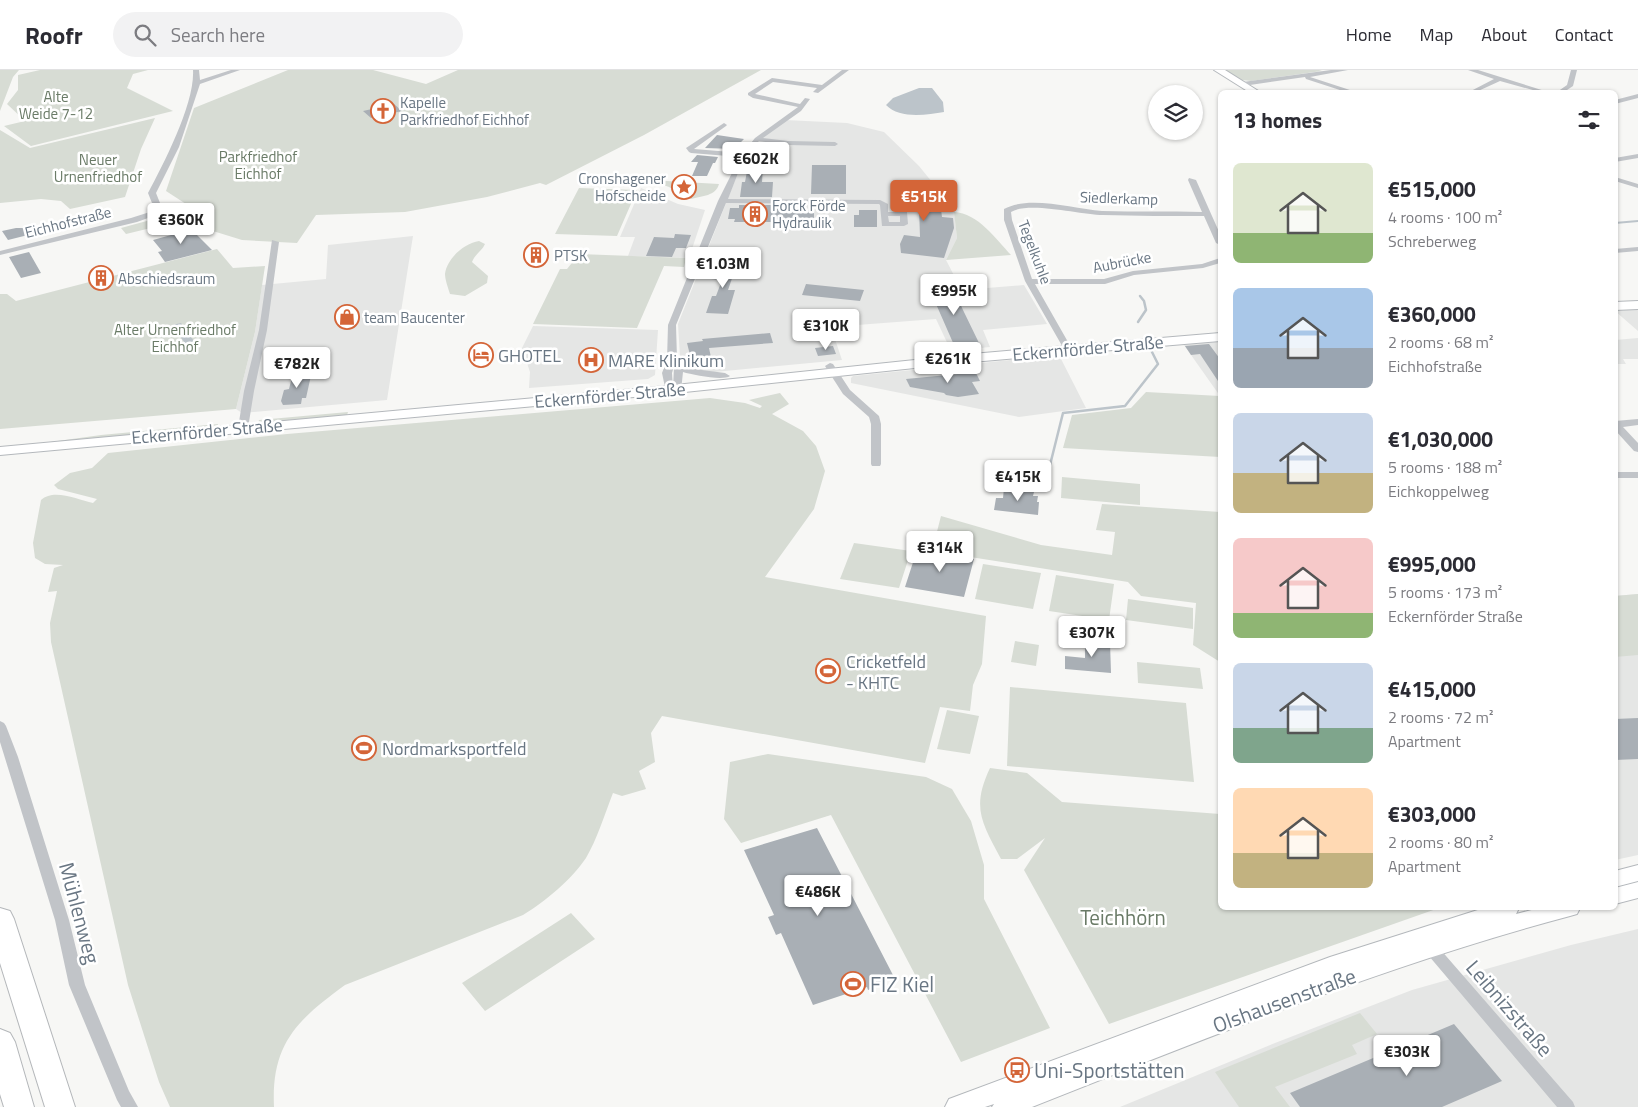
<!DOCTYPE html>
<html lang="en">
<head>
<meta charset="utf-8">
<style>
  :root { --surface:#fff; --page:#f2f2f3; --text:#2b2b33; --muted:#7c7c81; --line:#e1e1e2; --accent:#d46538 }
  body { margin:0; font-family:"Titillium Web",sans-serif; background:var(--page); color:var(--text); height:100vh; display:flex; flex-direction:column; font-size:19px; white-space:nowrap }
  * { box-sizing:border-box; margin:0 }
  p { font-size:16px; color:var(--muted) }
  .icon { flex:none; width:28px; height:28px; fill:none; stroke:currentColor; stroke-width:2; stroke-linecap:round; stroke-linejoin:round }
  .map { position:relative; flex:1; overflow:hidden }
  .side { position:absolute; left:1218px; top:20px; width:400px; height:820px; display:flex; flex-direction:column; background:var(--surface); border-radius:8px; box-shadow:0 1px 4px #0004 }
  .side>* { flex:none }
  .buttons { position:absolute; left:1148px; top:15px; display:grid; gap:10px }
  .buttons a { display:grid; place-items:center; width:55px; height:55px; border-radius:50%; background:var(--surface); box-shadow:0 1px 4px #0004; font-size:25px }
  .price { position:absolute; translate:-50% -42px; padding:0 11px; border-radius:5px; background:#fff; color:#222; font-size:16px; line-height:32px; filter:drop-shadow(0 1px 2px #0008) }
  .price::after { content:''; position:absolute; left:50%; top:30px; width:15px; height:11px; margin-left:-8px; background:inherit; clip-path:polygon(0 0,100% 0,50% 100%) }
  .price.selected { background:var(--accent); color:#fff }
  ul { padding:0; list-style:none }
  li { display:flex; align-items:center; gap:15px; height:125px; padding:0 15px }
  li span { display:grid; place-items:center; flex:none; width:140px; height:100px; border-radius:8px; color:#555 }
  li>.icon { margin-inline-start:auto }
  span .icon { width:60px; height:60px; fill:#fffc; stroke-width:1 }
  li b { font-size:21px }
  h2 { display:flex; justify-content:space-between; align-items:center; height:60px; padding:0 15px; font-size:21px }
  header { display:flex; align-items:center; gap:30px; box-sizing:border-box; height:70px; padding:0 25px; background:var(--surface); border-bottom:1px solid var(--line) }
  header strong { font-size:24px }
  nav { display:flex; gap:28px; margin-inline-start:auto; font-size:18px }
  .search { width:350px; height:45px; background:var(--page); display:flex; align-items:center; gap:12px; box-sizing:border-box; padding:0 18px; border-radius:28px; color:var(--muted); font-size:19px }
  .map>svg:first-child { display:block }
</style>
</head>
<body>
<header>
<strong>Roofr</strong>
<div class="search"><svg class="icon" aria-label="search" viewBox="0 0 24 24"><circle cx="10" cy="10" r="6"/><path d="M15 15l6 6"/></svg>Search here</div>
<nav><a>Home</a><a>Map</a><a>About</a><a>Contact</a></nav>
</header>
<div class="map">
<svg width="1638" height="1037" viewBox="0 0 1638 1037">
  <rect width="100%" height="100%" fill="#f7f7f5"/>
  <path fill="#e5e6e5" d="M785,50L847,53L884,62L919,96L954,139L957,168L946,190L959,215L966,214L971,223L987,218L1024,215L1047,254L983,260L990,277L951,281L936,249L831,257L842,290L704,303L689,298L680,287L678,254L736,108L748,84L761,69Z
    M641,118L678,134L705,140L689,188L628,186L635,167H620Z
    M413,166L387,330L242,343L236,339L255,262L262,215L326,209L328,175Z
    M1638,238V261L1615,241V240Z
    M533,256L658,260L655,305L648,309L529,318L530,302L522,278Z
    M1638,268V289H1623L1626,294H1615V270Z
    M1220,271V326L1184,275Z
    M1059,285L1086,338L1019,347L851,313V308L853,306Z
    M1638,524V785L1615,790V526Z
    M1638,859V1037H1120L1275,973L1412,920L1571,875Z"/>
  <path fill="#d7dcd4" d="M0,0H19L13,7L0,41Z
    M40,0H148L133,4L127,18L173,41L31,76L4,56L25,51L7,34L18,20V5Z
    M288,0H373L426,14L458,0H761L644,65L546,115L540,113L487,127L405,142L316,145L297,173L242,170L200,157L186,134L166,121L194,38Z
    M1224,0H1319L1322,1L1251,11L1242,10Z
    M155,48L141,79L125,127L70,139L61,131L41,129L0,133V60L30,78Z
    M649,110L719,114C716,126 702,126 691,129L669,117Z
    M579,118L637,120L617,166L555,164Z
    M954,142C978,143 996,169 1011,185L946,190L957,168Z
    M154,149L159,156L126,164L121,158Z
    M479,171L485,174C482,181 475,184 472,192L488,206L487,213L465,226L450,224C448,218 445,209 445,204C447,188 465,173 479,171Z
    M217,179L233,198L265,196L255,262L236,339L0,359V224H7L16,231Z
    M579,184L686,188L684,197L664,196L637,258L533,254L560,199H567Z
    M1146,322L1220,326V387L1063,378L1072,345L1131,338Z
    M780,323L789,334L772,344L803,361L816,376L825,401L814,439L765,507L986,546L982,594L973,615L970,641L940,637L925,693L662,646L651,663L655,692L639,701L646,719L622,726L613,723C606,741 596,772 586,788C571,810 546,831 523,845L345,915C297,950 271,974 274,1037H170L159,1012L128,915L51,572L50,553L57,521L48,522L54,498L63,495L45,494L35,488L33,473L41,430C54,418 78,430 93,433L97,429L58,419L54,415L70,403L92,398L108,383L287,364L710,328L745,333L760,338L762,336L749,330Z
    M348,342L347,345L258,353L259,350Z
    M218,354L217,357L36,374L101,365Z
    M1062,407L1140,414V435L1061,428Z
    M1102,434L1220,442V592L1193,575L1196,533L1141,526L1128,512L932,481L941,446L1041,475L1112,485L1115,462L1096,460Z
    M854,473L911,481L899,518L840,509Z
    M983,494L1041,503L1033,539L975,529Z
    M1056,505L1114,514L1109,550L1049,541Z
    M1638,524V585L1615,587V526Z
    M1128,529L1193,538V559L1126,550Z
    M1015,571L1039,575L1036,596L1011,592Z
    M1137,592L1200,598L1203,619L1138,613Z
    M1010,617L1186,633L1194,712L1007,696Z
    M947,640L979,646L970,684L937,679Z
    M768,684L926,707L952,719L971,751L984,795V829L1050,958L961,992L831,745L741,773L724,749L730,692Z
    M990,698L1027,703L1062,732L1220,744V838H1439L1109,954L1024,800L1045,768L1017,789H1001C982,753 971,738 990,698Z
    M571,843L595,869L485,941L462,913Z
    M1360,943L1377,964L1352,975L1357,984L1275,1017L1290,1037H1239L1215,1002Z"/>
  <path fill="#bcc4ca" d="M919,18H932L943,32L944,42C926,45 899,49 886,35L893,28Z
    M181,253L196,274L187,276L172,255Z"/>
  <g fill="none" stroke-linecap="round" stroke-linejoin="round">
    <path stroke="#bcc4ca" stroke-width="2" d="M1615,153L1638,151"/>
    <path stroke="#bcc4ca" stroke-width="2.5" d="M1138,252L1146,240L1144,231L1140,226
      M1049,399L1063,343L1125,336L1158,294L1151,280"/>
  </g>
  <path fill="#a9afb5" d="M394,34L402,41L371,48L363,41Z
    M717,65L744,69L734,79L705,78Z
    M697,85L718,87L715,93H713L707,106H692L698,92H691Z
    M812,95H846V124H811Z
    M748,96H763L762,112H773L772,127H740L742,112H745Z
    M895,110L924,111L926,132H940L942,147L953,148L954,158L944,188L901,183L900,174L904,165L920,167L919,138H897Z
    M739,135H771L782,137L781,142L806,143V140H814V152H734L735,149H728L730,138H739Z
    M859,140H877V157H854V145H859Z
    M189,157L212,180L165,192L158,182L162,181L153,170L182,162L180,159Z
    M16,158H39L40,162L8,170L2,161Z
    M675,164L691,165L686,178H676L672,187L646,186L654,167L674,168Z
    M29,182L41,203L21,208L9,187Z
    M718,193L737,194L728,220H735L728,244L706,243L712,226H716L722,210L711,209Z
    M806,214L864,220L860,231L802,225Z
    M952,216L963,240L979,273L954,275L929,218Z
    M770,263L773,273L709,278L712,292L692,293L687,273L703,271L702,269Z
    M1209,274L1220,289V314L1200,284L1191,285L1185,276Z
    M833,276L836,284L818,286L815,278Z
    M312,301L306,328H302L301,334L283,335L281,331L284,320L289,319L293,303Z
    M968,303H976L980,311L972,312L979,324L958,327L946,325L944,323L910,317L906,309Z
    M1004,418L1034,422L1033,426H1038L1037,432H1039L1038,445L994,440L996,428H1003Z
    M917,480L974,489L964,527L905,517Z
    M1085,570L1110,572L1111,603L1065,599V586L1085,588Z
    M1638,648V689L1615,690V649Z
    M817,758L894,907L880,912L882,915L868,920L867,917L813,935L781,863L776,865L768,847L774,845L744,780Z
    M1454,954L1502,1011L1442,1037H1300L1290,1023Z"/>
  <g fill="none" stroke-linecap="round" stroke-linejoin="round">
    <defs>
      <path id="secondary" d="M1214,0H1225L1260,22H1249Z
        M1638,231V239L1615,240V232Z
        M1220,263V271L972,292L656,325L0,385V377L656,317L972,284Z
        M1638,795V811L1615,817V801Z
        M1638,812V828L1615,834V818Z
        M1484,838H1519L1516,844L1539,838H1580L1577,844L1570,846C1386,895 1209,967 1032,1037H992L994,1034L985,1037H945L949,1029L1330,887Z"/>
      <path id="highway" d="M0,838L10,841L14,849L75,1037H45L0,893Z
        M0,959L10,963L15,972L34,1037H4L0,1024Z"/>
    </defs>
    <use href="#secondary" stroke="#b4b8bc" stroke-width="2"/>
    <use href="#highway" stroke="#b4b7ba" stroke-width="2"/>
    <path fill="#c1c4c8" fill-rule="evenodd" d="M193,0H199L200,10L231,0H240L200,14L179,77L156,123L162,138L159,144L137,152L0,185V181L131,148L153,141L154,138L148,123C164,93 195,33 193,0Z
      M842,0H849L818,23L813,22L817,18L773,12L755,24L800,34L805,28L810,29L801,41L763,68L788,71L835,72L838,74L835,76L788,75L759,71L742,93L728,129L880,130L888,134V142H907L908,154L904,156H882L880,135L879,134L726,133L676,255L677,289L694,299L725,303L730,306C723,311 693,305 683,302L681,321L678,322L674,319L672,322H666L662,303L667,290L668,255L718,131L740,87L691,83L689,82L686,78L724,53L727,55L726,56L694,79L743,83L755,68L798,37L753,28L748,25V23L772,8L822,15ZM888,146H900V152H889ZM674,296V297L673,318L672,303Z
      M1331,0H1348L1310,7L1353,21L1354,22H1346L1306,9L1305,7L1243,16L1240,14L1243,12Z
      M1468,0H1478L1548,22H1540L1500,11L1476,22H1469L1494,9Z
      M1571,0H1577L1573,16L1564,22H1557L1567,15Z
      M1638,24V28L1615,34V30Z
      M1638,84V88L1615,92V88Z
      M1615,107L1638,114V118L1615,111Z
      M1189,108L1196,110L1220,164V175L1216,173L1204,146C1171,146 1137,146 1103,145C1080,145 1030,131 1011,142L1012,150L1032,209H1104L1133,201L1202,194L1220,188V193L1203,198L1134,205L1105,214H1035L1072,279L1068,282L1065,281L1025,211L1004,150V139C1030,125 1073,139 1102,141C1136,142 1169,141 1202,142L1188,110Z
      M272,170L279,172L267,260L254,321L248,358L243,361L238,358L244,321L259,260Z
      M1638,177V181L1615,183V179Z
      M830,293L833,294L850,320L879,346L881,354V394L880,396H872L871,394V354L869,347L843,324L825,296Z
      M1638,349V355L1623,357L1638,373V382L1634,381L1615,360V351Z
      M1615,402H1638V408H1615Z
      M0,651L4,653L6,656L18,687L69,850L85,915L129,1021L138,1037H121L117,1030L69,915L55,850L0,672Z
      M1428,869L1433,871L1573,1032L1575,1037H1557L1423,879L1421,875L1423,871Z"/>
    <use href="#secondary" fill="#fff" fill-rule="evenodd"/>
    <use href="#highway" fill="#fff" fill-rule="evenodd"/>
  </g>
  <defs>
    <symbol id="church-ring" viewBox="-11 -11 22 22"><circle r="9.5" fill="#fff" stroke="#d46538" stroke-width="1.5"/><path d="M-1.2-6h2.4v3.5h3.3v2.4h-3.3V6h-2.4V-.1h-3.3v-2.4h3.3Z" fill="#d46538"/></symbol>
    <symbol id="sight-ring" viewBox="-11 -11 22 22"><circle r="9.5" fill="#fff" stroke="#d46538" stroke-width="1.5"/><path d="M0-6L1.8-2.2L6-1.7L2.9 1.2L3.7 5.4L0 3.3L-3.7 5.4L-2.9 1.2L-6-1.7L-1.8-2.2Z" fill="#d46538"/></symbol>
    <symbol id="building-ring" viewBox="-11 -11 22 22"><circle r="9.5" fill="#fff" stroke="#d46538" stroke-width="1.5"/><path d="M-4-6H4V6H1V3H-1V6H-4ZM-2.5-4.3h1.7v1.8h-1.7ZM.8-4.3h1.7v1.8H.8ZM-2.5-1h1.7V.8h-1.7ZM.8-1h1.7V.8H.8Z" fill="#d46538"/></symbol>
    <symbol id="shop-ring" viewBox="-11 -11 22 22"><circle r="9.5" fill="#fff" stroke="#d46538" stroke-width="1.5"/><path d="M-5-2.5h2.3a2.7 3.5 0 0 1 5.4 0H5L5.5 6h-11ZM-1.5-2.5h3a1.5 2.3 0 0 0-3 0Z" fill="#d46538"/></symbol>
    <symbol id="hotel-ring" viewBox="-11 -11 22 22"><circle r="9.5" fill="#fff" stroke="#d46538" stroke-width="1.5"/><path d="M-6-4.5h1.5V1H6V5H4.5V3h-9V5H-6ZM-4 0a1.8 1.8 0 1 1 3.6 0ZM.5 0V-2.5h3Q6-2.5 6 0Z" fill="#d46538"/></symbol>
    <symbol id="hospital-ring" viewBox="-11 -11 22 22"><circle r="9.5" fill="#fff" stroke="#d46538" stroke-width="1.5"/><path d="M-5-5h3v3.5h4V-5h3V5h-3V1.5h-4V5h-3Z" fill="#d46538"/></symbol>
    <symbol id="stadium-ring" viewBox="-11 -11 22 22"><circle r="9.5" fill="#fff" stroke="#d46538" stroke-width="1.5"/><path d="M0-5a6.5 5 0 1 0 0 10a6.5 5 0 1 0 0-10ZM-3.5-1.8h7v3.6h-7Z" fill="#d46538"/></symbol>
    <symbol id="bus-ring" viewBox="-11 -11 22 22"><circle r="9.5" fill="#fff" stroke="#d46538" stroke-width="1.5"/><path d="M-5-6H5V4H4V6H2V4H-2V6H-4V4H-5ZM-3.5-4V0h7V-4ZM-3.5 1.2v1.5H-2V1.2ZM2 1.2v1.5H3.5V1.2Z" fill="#d46538"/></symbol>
  </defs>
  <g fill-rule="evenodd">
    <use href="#church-ring" x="369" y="27" width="28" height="28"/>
    <use href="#sight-ring" x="670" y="103" width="28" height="28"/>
    <use href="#building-ring" x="741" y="130" width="28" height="28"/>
    <use href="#building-ring" x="522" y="171" width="28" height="28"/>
    <use href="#building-ring" x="87" y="194" width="28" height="28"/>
    <use href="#shop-ring" x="333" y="233" width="28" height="28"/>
    <use href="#hotel-ring" x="467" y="271" width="28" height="28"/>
    <use href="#hospital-ring" x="577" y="276" width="28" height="28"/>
    <use href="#stadium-ring" x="814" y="587" width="28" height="28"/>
    <use href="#stadium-ring" x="350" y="664" width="28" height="28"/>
    <use href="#stadium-ring" x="839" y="900" width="28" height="28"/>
    <use href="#bus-ring" x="1003" y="986" width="28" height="28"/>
  </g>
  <g text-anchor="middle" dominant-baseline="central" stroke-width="5" stroke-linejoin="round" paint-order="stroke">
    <g font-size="15" fill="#6a7b67" stroke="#fff">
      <text x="56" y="26">Alte<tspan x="56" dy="17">Weide 7-12</tspan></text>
      <text x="258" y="86">Parkfriedhof<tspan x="258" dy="17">Eichhof</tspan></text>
      <text x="98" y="89">Neuer<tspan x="98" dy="17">Urnenfriedhof</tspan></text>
      <text x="175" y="259">Alter Urnenfriedhof<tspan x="175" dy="17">Eichhof</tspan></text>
    </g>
    <g font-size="15" fill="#697683" stroke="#fff" text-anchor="start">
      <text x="400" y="32">Kapelle<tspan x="400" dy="17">Parkfriedhof Eichhof</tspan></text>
      <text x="666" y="108" text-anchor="end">Cronshagener<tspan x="666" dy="17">Hofscheide</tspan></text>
      <text x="772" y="135">Forck Förde<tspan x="772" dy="17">Hydraulik</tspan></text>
      <text x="554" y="185">PTSK</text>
      <text x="118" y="208">Abschiedsraum</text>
      <text x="364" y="247">team Baucenter</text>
    </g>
    <g font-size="15" fill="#697683" stroke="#fff">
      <text transform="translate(1119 128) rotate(2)">Siedlerkamp</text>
      <text transform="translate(68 152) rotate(-14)">Eichhofstraße</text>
      <text transform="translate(1035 182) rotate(69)">Tegelkuhle</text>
      <text transform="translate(1122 192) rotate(-11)">Aubrücke</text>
    </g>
    <g font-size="18" fill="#697683" stroke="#fff">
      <text transform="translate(1088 278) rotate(-5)">Eckernförder Straße</text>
      <text transform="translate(610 325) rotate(-5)">Eckernförder Straße</text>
      <text transform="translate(207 361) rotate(-5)">Eckernförder Straße</text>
    </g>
    <g font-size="18" fill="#697683" stroke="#fff" text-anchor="start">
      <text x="498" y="285">GHOTEL</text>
      <text x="608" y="290">MARE Klinikum</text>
      <text x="846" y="591">Cricketfeld<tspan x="846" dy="21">- KHTC</tspan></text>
      <text x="382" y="678">Nordmarksportfeld</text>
    </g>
    <g font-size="21" fill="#697683" stroke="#fff">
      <text transform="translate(80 843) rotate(75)">Mühlenweg</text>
      <text transform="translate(1284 930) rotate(-20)">Olshausenstraße</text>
      <text transform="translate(1510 938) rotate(49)">Leibnizstraße</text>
    </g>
    <g font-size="21" fill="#6a7b67" stroke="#fff">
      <text x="1123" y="847">Teichhörn</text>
    </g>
    <g font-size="21" fill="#697683" stroke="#fff" text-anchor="start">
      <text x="870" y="914">FIZ Kiel</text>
      <text x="1034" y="1000">Uni-Sportstätten</text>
    </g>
  </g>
</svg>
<div class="buttons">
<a><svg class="icon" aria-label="layers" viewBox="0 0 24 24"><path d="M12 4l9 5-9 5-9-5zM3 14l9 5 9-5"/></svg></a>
</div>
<b class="price" style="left:756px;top:114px">€602K</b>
<b class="price selected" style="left:924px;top:152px">€515K</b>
<b class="price" style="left:181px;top:175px">€360K</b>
<b class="price" style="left:723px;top:219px">€1.03M</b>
<b class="price" style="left:954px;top:246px">€995K</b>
<b class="price" style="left:826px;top:281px">€310K</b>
<b class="price" style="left:948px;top:314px">€261K</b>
<b class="price" style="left:297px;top:319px">€782K</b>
<b class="price" style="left:1018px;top:432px">€415K</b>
<b class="price" style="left:940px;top:503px">€314K</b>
<b class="price" style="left:1092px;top:588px">€307K</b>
<b class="price" style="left:818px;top:847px">€486K</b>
<b class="price" style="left:1407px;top:1007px">€303K</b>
<section class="side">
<h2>13 homes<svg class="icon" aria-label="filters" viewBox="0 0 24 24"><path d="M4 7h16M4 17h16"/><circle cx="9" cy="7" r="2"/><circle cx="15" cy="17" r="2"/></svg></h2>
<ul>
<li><span style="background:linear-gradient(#dfe7d0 70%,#8fb573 0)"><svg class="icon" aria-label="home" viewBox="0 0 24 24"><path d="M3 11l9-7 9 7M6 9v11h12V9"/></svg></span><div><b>€515,000</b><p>4 rooms · 100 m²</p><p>Schreberweg</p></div></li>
<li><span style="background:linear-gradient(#a9c7e8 60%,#9aa5b1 0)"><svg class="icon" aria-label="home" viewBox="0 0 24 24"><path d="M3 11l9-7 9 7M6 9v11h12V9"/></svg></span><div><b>€360,000</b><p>2 rooms · 68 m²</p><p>Eichhofstraße</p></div></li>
<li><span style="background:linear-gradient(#c9d6e8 60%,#c2b280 0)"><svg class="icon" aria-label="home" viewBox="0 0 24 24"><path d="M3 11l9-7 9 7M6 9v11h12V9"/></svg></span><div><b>€1,030,000</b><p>5 rooms · 188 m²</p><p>Eichkoppelweg</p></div></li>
<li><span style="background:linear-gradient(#f6c9c9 75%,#8fb573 0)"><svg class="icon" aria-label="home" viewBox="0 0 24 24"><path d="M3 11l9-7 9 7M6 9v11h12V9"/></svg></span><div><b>€995,000</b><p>5 rooms · 173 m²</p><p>Eckernförder Straße</p></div></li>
<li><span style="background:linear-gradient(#c9d6e8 65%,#7fa58c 0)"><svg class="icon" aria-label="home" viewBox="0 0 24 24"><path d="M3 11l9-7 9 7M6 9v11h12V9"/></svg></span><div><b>€415,000</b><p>2 rooms · 72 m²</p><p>Apartment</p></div></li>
<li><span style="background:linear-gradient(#ffd9b3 65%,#c2b280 0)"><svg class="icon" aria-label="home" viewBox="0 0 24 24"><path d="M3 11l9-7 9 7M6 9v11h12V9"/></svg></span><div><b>€303,000</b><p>2 rooms · 80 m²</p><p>Apartment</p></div></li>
</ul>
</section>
</div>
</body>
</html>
